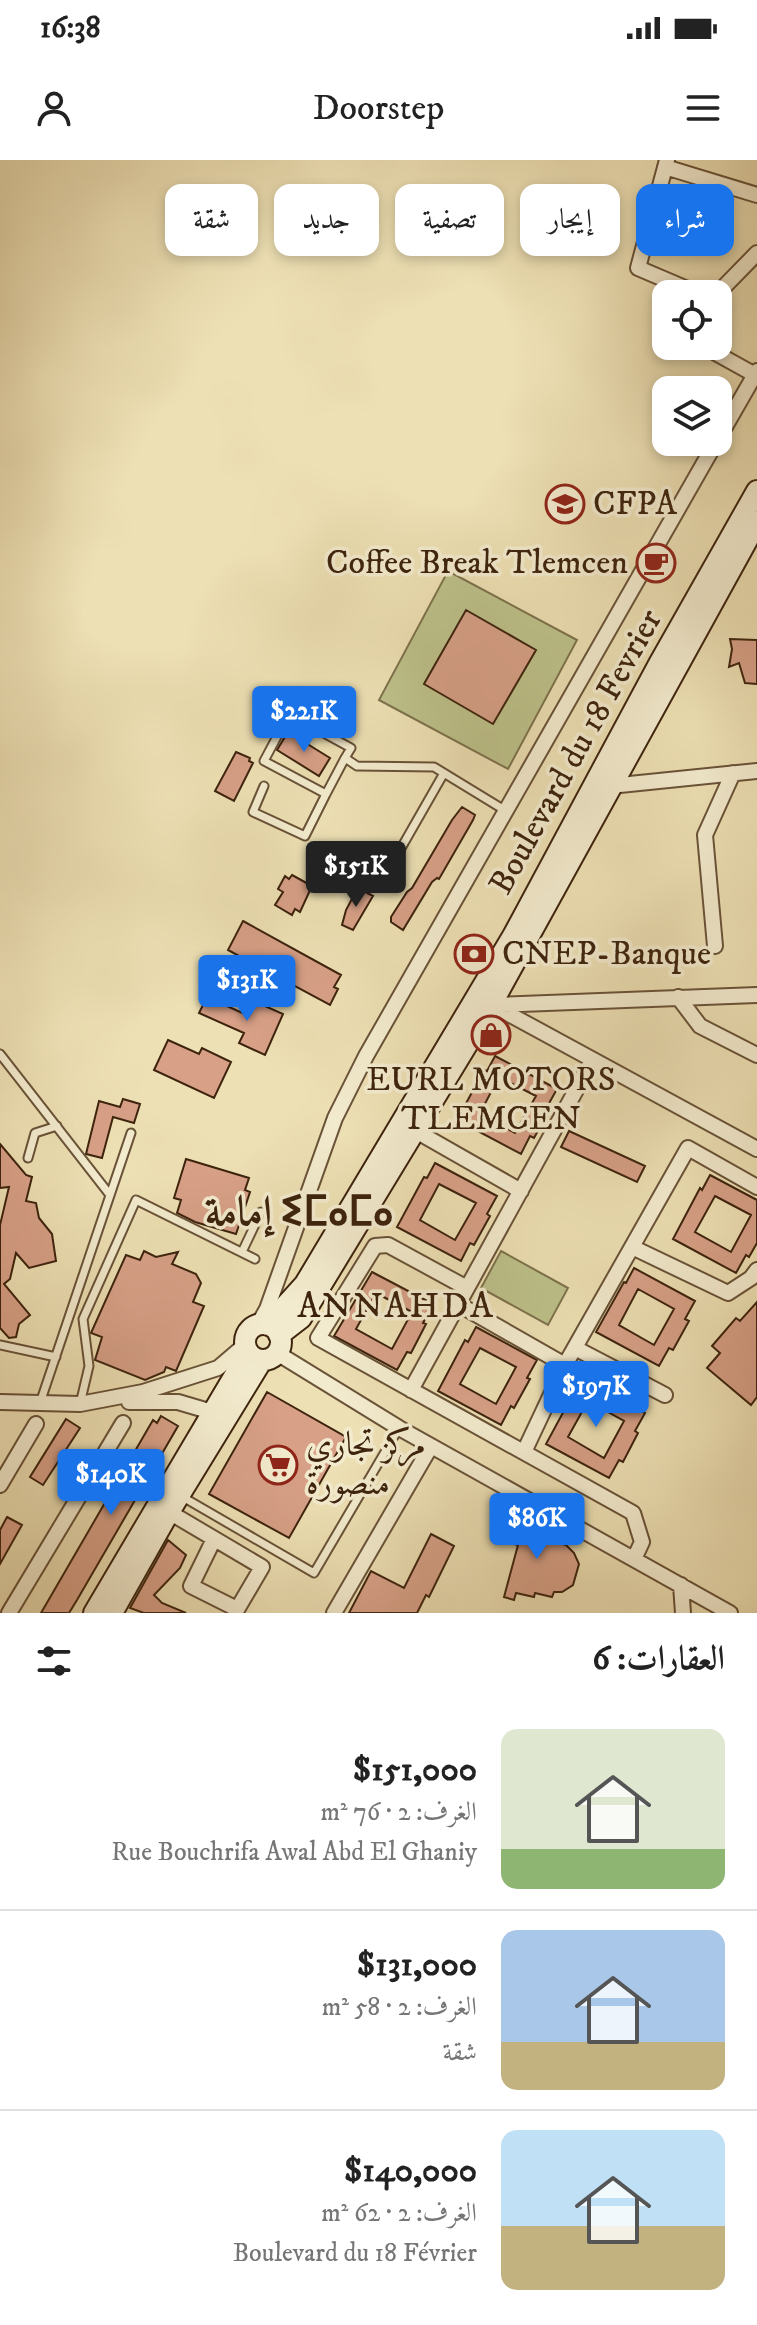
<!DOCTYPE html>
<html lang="ar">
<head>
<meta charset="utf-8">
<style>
  :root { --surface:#fff; --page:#f6f6f6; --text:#222; --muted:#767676; --line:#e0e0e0; --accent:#1a73e8 }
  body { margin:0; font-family:"IM FELL DW Pica",Amiri,"Noto Sans Tifinagh",serif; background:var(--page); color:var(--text); direction:rtl; height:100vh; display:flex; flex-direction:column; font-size:30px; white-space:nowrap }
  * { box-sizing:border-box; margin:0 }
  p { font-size:26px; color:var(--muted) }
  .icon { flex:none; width:44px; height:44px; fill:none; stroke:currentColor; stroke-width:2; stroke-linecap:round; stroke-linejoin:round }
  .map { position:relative; height:1453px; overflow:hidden; direction:ltr }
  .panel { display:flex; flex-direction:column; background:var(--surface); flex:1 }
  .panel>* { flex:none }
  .hud { position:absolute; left:24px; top:24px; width:710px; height:72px; direction:rtl; display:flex; gap:16px }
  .tools { position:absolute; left:652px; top:120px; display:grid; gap:16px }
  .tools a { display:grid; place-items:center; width:80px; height:80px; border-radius:16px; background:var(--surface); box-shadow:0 4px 12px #0003; font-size:40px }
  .price { position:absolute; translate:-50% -68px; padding:0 18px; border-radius:8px; background:var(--accent); color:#fff; font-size:26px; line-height:52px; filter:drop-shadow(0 2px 4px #0008) }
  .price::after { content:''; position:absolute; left:50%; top:48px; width:24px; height:18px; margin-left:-12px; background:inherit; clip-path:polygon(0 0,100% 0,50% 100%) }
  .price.selected { background:#222; color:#fff }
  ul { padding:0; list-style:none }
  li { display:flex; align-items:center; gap:24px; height:200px; padding:0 32px }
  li+li { border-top:2px solid var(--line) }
  li span { display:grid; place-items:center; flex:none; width:224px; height:160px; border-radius:16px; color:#555 }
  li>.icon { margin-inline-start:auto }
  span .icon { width:96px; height:96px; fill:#fffc; stroke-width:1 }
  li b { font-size:34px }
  h2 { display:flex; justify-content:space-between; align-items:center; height:96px; padding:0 32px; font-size:34px }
  .tag { padding:0 28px; border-radius:16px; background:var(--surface); box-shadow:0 4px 12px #0003; font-size:28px; line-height:72px }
  .tag.selected { background:var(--accent); color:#fff }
  .status { display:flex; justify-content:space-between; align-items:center; height:56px; padding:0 40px; background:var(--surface); direction:ltr }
  .status svg { height:22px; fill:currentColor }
  header { display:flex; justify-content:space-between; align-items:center; height:104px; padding:0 32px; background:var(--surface); font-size:36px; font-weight:600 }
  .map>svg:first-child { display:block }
</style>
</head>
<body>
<div class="status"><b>16:38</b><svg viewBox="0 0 49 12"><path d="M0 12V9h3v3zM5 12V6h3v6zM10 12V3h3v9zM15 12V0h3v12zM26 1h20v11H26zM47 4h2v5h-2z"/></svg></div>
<header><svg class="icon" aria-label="menu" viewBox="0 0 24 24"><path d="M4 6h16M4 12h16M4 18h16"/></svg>Doorstep<svg class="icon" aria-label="person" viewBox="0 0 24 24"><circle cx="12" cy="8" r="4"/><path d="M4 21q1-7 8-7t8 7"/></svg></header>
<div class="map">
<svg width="757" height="1453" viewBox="0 0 757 1453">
  <rect width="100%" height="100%" fill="#ede0b4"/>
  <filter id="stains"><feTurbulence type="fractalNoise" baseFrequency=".0025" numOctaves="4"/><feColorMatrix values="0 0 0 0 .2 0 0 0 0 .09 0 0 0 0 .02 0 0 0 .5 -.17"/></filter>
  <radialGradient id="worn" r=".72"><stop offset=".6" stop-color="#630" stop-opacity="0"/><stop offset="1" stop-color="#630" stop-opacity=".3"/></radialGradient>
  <path fill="#bdc18a" stroke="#7d724c" stroke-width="2" d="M448,411L577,480L508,609L379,540Z
    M501,1091L568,1128L548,1165L481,1128Z"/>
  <path fill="#d7a087" stroke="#3d230d" stroke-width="2" fill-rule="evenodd" d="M466,450L536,490L493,564L424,524Z
    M730,479L757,480V524L745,523L739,503L729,507L732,489Z
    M288,572L330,598L319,616L277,590Z
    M236,592L250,598L249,601L253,603L234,641L215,631Z
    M462,647L475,655L473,660L439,719L437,718L432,722L403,770L391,762V757L407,732L412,728L452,660Z
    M292,715L312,726L300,752L295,749L292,755L275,745L283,732L278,729L285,716L289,719Z
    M360,729L373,736L353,770L342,765L346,750L355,733L357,734Z
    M243,761L341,815L334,827L338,829L330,845L228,790Z
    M207,837L249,856L256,842L283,854L265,895L239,883L244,873L199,853Z
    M168,880L199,894L202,888L231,902L214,938L154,910Z
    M495,896L557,929L547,947L550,949L534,978L530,976L521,994L457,960L484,910L487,911ZM499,917L536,936L515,973L480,953Z
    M123,939L140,944L134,963L113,957L102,998L86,994L99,941L120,947Z
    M569,971L645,1006L637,1022L561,987Z
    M0,984L26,1015L32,1017L26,1041L36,1043L39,1058L52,1074L56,1101L29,1108L16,1093L10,1119L4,1124L30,1155L19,1164L16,1177L9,1178L0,1168V1065L9,1027L0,1028Z
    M186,999L249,1018L245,1030L250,1032L236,1074L195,1062L177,1053L181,1040L174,1038Z
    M435,1003L497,1036L487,1054L490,1056L474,1085L470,1083L461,1101L397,1067L424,1017L427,1018ZM439,1024L476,1043L455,1080L420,1060Z
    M710,1015L757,1040V1083L749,1097L746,1095L736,1113L673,1079L700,1028L702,1030ZM715,1036L751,1055L731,1092L695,1072Z
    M144,1091L156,1097L178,1092L172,1104L196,1114L201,1123L193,1142L204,1146L176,1211L166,1207L164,1212L145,1220L95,1200L102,1177L91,1173L126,1095L140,1100Z
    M634,1108L695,1141L685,1159L689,1161L673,1190L669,1188L659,1206L596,1172L624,1122L626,1123ZM638,1129L674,1149L654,1185L619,1165Z
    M372,1112L433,1144L423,1163L426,1164L411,1193L407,1192L397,1210L334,1176ZM376,1133L412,1152L392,1189L356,1169Z
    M757,1142V1237L751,1245L707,1208L720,1193L712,1186L736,1158L740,1161Z
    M476,1167L537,1200L527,1218L530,1219L514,1248L511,1246L501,1265L438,1231L465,1180L468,1182ZM480,1188L516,1207L496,1244L460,1224Z
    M584,1220L645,1253L635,1271L638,1273L623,1302L619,1300L609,1318L546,1284L573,1234L575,1235ZM588,1241L624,1261L604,1298L568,1277Z
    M267,1232L346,1277L289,1378L209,1334Z
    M161,1256L178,1266L77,1440L69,1453H41L153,1260L157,1263Z
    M66,1259L80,1268L43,1325L30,1317Z
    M7,1357L22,1365L0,1404V1370Z
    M500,1357L542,1368L541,1373L550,1376L549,1380L566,1385L574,1393L579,1404L573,1425L562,1432H554L552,1437L535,1433L534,1437L516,1433L514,1440L504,1437L518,1385L494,1379Z
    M431,1374L454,1386L429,1437L426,1435L417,1453H349L371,1411L404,1428Z
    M168,1380L186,1395L180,1408L154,1435L162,1443L186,1453H144L130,1448Z"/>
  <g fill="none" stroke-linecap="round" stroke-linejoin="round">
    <defs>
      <path id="lane" d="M345,598L326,634L264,601L289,554L351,588L345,598L357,606L434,607L506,651
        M264,626L253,652L305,676L326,634
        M388,711L444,613
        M0,894L110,1035
        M28,998L35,973L57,966
        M242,1092L261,1052
        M0,1185L56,1197
        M40,1243L131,973
        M80,1244L89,1206L83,1159L136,1040L255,1099
        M181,1336L314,1413L399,1268"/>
      <path id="street" d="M667,0L638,108L699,134
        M665,7L757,35
        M717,134L757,93
        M703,186L757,216
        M718,279L757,211
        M610,626L757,611
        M715,786L705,675L733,613
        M678,837L700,866L757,895
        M483,840L757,989
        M494,845L757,835
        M414,970L521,1031
        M632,1087L728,1133L751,1118L757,1110
        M467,1128L388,1085L375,1086L318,1178L633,1353L642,1382L634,1399
        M458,1144L565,1205
        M258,1165L267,1149L335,958L366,896L716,282
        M575,1188L665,1235
        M277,1193L399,1268L730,1453
        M411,1230L592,901
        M0,1242L80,1244L143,1232L218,1208L245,1185
        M129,1242H178L212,1252
        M524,1292L565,1205L688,988L757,1027
        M0,1325L36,1264
        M169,1352L262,1407L235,1453
        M214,1379L191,1426L237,1449
        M681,1425L683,1453
        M9,1453L123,1263
        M334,1453L431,1286"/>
      <path id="secondary" d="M245 1182a18 18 0 1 1 36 0a18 18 0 1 1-36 0Z
        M268,1165L305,1124L513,776L659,504L757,331
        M279,1175L301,1158L491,845L757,362
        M94,1453L248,1193
        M112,1453L169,1352L262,1200"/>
    </defs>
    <use href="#lane" stroke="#695237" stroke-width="11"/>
    <use href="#street" stroke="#695237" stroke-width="18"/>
    <use href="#secondary" stroke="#3d230d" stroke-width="24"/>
    <use href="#lane" stroke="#f3ebce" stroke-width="7"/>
    <use href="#street" stroke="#f3ebce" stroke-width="14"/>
    <use href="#secondary" stroke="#f3ebce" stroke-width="20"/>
  </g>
  <defs>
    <symbol id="university-ring" viewBox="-11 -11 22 22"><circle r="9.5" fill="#f3ebce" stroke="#8f2418" stroke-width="1.5"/><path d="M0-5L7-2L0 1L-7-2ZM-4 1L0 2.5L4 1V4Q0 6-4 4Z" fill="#8f2418"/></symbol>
    <symbol id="cafe-ring" viewBox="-11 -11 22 22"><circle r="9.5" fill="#f3ebce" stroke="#8f2418" stroke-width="1.5"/><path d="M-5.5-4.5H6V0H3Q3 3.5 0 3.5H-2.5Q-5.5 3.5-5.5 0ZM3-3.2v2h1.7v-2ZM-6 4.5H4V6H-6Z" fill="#8f2418"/></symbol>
    <symbol id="bank-ring" viewBox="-11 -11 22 22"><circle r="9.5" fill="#f3ebce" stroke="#8f2418" stroke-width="1.5"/><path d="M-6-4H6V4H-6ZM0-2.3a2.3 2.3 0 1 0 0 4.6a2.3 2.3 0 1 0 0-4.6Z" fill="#8f2418"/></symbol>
    <symbol id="shop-ring" viewBox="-11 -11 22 22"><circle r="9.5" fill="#f3ebce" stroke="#8f2418" stroke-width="1.5"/><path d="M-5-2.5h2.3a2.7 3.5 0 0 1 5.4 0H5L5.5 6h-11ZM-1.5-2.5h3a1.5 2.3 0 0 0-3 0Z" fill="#8f2418"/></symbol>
    <symbol id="supermarket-ring" viewBox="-11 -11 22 22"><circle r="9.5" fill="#f3ebce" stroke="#8f2418" stroke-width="1.5"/><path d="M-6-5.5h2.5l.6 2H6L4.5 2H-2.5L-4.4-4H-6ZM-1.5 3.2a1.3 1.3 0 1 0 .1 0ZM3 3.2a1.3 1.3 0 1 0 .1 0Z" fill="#8f2418"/></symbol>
  </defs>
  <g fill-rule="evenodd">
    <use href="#university-ring" x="543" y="322" width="44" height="44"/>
    <use href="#cafe-ring" x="634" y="381" width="44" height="44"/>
    <use href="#bank-ring" x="452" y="772" width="44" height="44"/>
    <use href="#shop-ring" x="469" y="853" width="44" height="44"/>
    <use href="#supermarket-ring" x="256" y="1283" width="44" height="44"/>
  </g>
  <g text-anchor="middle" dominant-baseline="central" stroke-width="7" stroke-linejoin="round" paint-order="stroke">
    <g font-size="34" fill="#3d230d" stroke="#f3ebce" text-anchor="start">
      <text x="593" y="344">CFPA</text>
      <text x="628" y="403" text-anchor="end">Coffee Break Tlemcen</text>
      <text x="502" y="794">CNEP-Banque</text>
      <text x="491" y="920" text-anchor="middle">EURL MOTORS<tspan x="491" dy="39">TLEMCEN</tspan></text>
      <text x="306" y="1285">مركز تجاري<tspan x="306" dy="39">منصورة</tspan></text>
    </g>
    <g font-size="34" fill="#3d230d" stroke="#f3ebce">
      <text transform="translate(576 592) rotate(-61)">Boulevard du 18 Fevrier</text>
    </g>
    <g font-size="36" letter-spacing="2" fill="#3d230d" stroke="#f3ebce">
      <text x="396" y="1146">ANNAHDA</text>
    </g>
    <g font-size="42" font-weight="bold" fill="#3d230d" stroke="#f3ebce">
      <text x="299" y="1053">إمامة ⵉⵎⴰⵎⴰ</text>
    </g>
  </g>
  <rect width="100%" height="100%" filter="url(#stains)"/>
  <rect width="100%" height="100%" fill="url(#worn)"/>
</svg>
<div class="tools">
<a><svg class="icon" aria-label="locate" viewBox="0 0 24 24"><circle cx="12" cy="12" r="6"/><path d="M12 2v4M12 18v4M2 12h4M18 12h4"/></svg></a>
<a><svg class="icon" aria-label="layers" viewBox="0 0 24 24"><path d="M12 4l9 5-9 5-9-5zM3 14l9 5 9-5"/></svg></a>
</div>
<b class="price" style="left:304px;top:594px">$221K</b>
<b class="price selected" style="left:356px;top:749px">$151K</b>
<b class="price" style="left:247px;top:863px">$131K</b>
<b class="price" style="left:596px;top:1269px">$197K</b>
<b class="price" style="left:111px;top:1357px">$140K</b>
<b class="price" style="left:537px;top:1401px">$86K</b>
<div class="hud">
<a class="tag selected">شراء</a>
<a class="tag">إيجار</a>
<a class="tag">تصفية</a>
<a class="tag">جديد</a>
<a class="tag">شقة</a>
</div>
</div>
<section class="panel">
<h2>العقارات: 6<svg class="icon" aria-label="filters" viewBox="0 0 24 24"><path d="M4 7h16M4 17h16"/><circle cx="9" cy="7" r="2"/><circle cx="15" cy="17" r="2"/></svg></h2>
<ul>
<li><span style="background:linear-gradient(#dfe7d0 75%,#8fb573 0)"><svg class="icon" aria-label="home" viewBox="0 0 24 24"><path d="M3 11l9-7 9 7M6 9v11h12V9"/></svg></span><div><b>$151,000</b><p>الغرف: 2 · 76 m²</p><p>Rue Bouchrifa Awal Abd El Ghaniy</p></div></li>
<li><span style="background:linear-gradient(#a9c7e8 70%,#c2b280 0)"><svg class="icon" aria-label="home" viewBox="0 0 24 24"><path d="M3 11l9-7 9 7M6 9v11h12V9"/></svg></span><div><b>$131,000</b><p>الغرف: 2 · 58 m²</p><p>شقة</p></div></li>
<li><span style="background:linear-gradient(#bfe0f5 60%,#c2b280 0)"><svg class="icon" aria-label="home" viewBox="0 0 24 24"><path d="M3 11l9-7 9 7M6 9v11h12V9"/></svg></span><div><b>$140,000</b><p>الغرف: 2 · 62 m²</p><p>Boulevard du 18 Février</p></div></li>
</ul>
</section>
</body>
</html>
